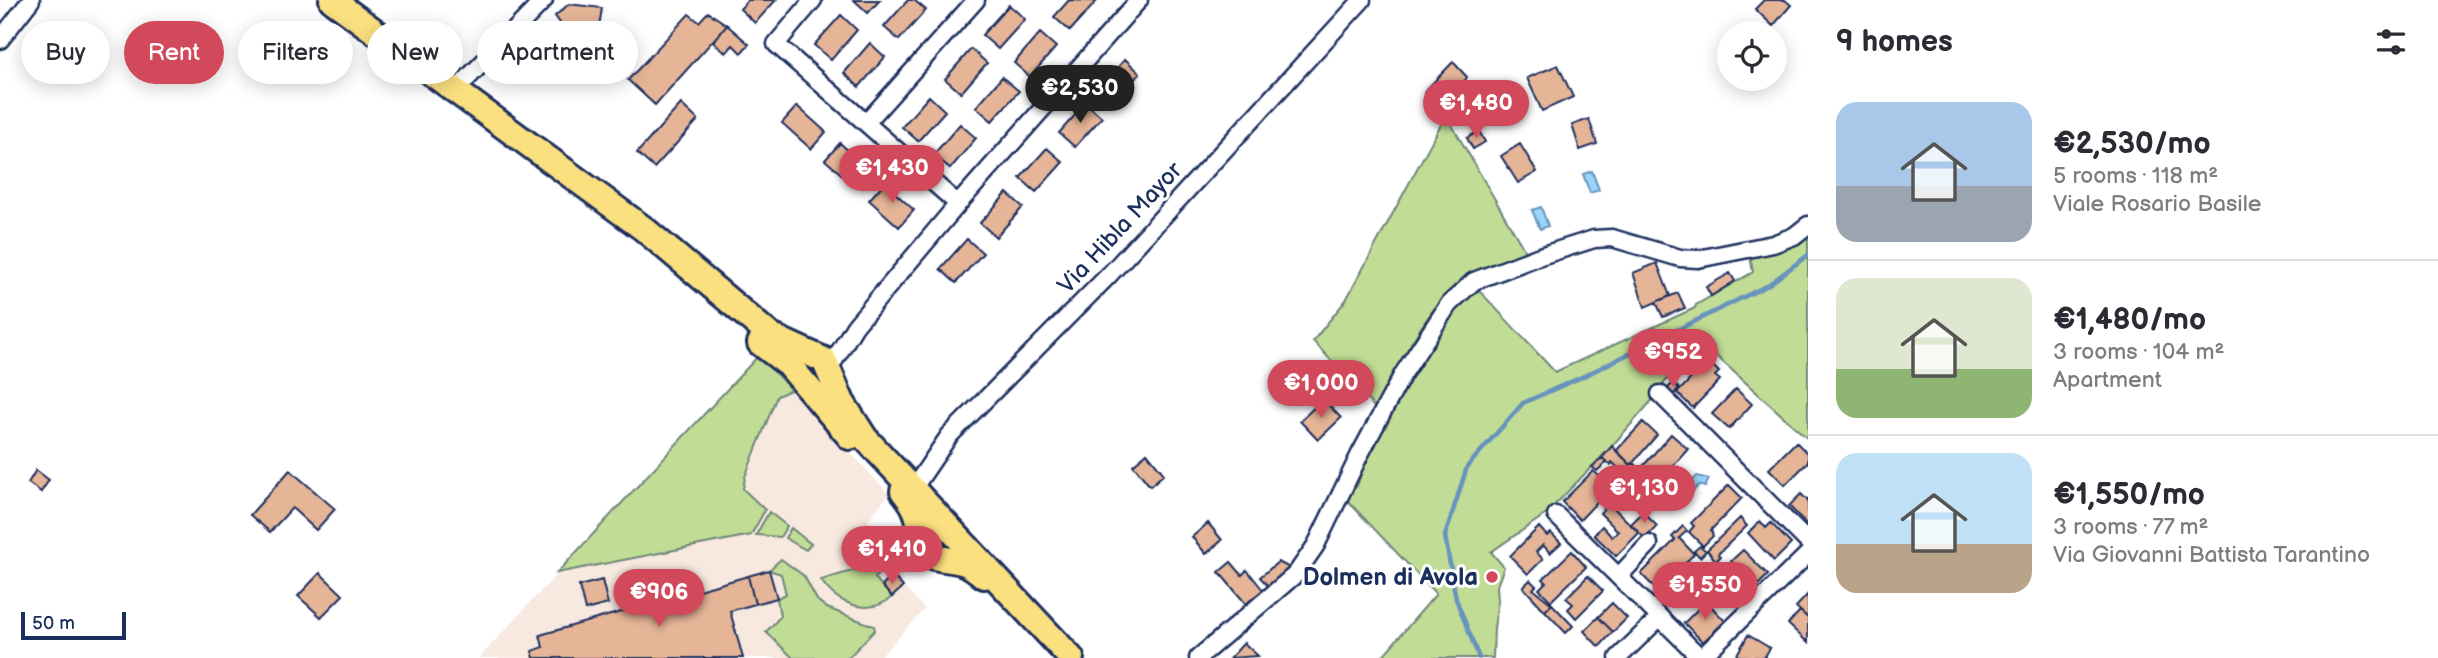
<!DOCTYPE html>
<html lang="en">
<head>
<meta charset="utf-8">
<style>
  :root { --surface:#fff; --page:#f2f2f3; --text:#2b2b33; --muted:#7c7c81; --line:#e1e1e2; --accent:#d1495b }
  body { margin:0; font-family:"Balsamiq Sans",sans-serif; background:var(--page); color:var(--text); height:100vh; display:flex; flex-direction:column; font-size:26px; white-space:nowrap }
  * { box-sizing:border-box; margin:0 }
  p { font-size:23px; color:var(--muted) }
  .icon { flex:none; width:38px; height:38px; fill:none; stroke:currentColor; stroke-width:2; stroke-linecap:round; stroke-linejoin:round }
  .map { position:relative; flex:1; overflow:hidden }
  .drawer { display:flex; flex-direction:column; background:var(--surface); width:630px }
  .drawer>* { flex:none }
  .top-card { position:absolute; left:21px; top:21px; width:665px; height:63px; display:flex; gap:14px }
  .controls { position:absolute; left:1717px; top:21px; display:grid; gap:14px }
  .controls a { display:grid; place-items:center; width:70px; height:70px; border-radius:50%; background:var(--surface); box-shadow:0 4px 18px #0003; font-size:35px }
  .scale { position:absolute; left:21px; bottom:18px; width:105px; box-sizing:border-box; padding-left:7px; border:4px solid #1b2f5e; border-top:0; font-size:19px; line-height:24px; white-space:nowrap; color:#1b2f5e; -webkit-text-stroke:5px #fff; paint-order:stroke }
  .price { position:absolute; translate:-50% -60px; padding:0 16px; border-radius:24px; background:var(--accent); color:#fff; font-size:23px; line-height:46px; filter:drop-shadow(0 2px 4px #0008) }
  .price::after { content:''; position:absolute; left:50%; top:42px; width:21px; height:16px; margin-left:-10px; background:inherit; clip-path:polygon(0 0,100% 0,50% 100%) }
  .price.active { background:#222; color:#fff }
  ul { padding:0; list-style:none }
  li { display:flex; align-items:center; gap:21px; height:175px; padding:0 28px }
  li+li { border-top:2px solid var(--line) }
  li span { display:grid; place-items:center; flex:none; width:196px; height:140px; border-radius:21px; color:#555 }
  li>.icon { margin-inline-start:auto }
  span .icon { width:84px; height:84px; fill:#fffc; stroke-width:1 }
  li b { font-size:30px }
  h2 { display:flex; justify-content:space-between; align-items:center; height:84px; padding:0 28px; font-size:30px }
  .pill { padding:0 24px; border-radius:32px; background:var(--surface); box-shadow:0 4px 18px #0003; font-size:24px; line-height:63px }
  .pill.active { background:var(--accent); color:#fff }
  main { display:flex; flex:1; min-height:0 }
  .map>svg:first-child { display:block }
</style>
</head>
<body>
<main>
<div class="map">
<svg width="1808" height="658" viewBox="0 0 1808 658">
  <rect width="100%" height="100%" fill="#fff"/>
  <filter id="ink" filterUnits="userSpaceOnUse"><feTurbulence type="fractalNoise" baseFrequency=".0143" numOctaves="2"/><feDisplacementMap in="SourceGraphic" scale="14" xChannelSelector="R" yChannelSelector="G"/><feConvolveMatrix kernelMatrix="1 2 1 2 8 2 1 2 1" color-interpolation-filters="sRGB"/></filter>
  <g filter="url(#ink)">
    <path fill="#f8e9e0" d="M759,355L889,494L867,521L893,542L882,569L875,578L882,586L893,576L925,609L879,658H479Z"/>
    <path fill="#c1dd95" stroke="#6e867a" stroke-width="2" d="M1446,115L1526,253C1509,259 1491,264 1475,273C1429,297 1400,365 1376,409L1313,341L1346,300Z
      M1808,234V439L1703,344L1662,385H1657L1652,390L1655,397L1612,446L1546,514L1491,552L1504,567L1497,586L1498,601L1494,628L1493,658H1381L1436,594L1345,498L1357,486L1369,451L1387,414L1449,309L1476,287L1555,372L1695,308L1696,305L1753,272L1750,256L1783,249Z
      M759,355L791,390L777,396L745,477L743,489L765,510L751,535L557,573Z
      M769,512L787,526L780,537L756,535Z
      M791,528L811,544L806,550L785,538Z
      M781,559L804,576L817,600L827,608L874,626L875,630L848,658H793L766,632L780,617L777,598L786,594L781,574L769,570Z
      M872,560L882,569L875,578L892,597C869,617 836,604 821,580L852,571Z"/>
    <path fill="#99d5fa" stroke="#6793bc" stroke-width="2" d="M1592,171L1599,190L1590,193L1583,174Z
      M1541,207L1548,226L1540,229L1532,210Z
      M1697,476L1709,479L1705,487L1699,485L1690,495L1684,489Z"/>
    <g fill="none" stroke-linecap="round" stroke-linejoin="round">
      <path stroke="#6793bc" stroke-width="4.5" d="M1479,658L1456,599L1445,536L1467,467L1523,403L1586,375L1768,285L1808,255"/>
    </g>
    <path fill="#e6b598" stroke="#1b2f5e" stroke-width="2" d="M748,0H776L755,23L740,9Z
      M854,0H880L868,13Z
      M908,0H914L926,10L899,40L884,27Z
      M1069,0L1097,1L1070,31L1054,17Z
      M1764,0H1785L1791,5L1773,26L1755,9Z
      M569,4L602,8L598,33L586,32L584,52L543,48L544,34L559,36L560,23L555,16Z
      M1009,5L1025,19L998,49L982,35Z
      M708,12L727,25L655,105L628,80L689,14L699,22Z
      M841,15L857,30L831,60L814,45Z
      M727,25L749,44L741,53L733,45L726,53L713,42Z
      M1040,33L1056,47L1030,77L1014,63Z
      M870,43L885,57L859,87L844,73Z
      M971,49L987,63L961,93L945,79Z
      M1125,59L1140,73L1114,103L1099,89Z
      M1453,62L1467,77L1448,112L1425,91Z
      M1558,65L1573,97L1542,111L1527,78Z
      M1002,77L1019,91L992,121L976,107Z
      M1460,90L1469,107L1459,113L1453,103Z
      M929,96L945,111L918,141L902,127Z
      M1086,103L1102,117L1075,147L1059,133Z
      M681,104L698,120L654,168L637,153Z
      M797,106L826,132L811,149L782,123Z
      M1589,119L1597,144L1580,150L1572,125Z
      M960,124L976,138L950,169L934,154Z
      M1479,131L1485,142L1473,149L1467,138Z
      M840,143L868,169L854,185L825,160Z
      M1520,144L1537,172L1518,183L1501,156Z
      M1047,148L1063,162L1036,192L1020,178Z
      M884,183L914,210L899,227L869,200Z
      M1007,193L1023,207L996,237L980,223Z
      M967,239L983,253L956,283L940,269Z
      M1657,263L1670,296L1645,307L1633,273Z
      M1730,273L1735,281L1711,296L1706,287Z
      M1678,293L1685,308L1663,317L1656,302Z
      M1704,365L1709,370L1713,366L1719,372L1715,376L1720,380L1693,408L1677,393Z
      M1673,383L1679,388L1673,395L1667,389Z
      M1736,389L1752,404L1729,429L1712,414Z
      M1323,399L1341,418L1318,440L1300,421Z
      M1643,422L1657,435L1631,465L1616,451Z
      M1671,434L1688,449L1658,483L1661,486L1651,497L1631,480Z
      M1796,442L1808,454V462L1785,485L1769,469Z
      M1612,446L1631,465L1633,463L1640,470L1631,480L1612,462L1611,465L1602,458Z
      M1147,453L1164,474L1150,486L1133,465Z
      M1602,458L1607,462L1597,471L1592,467Z
      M36,470L49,480L41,492L28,483Z
      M290,470L335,509L316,530L292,508L270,532L250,515Z
      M1593,471L1612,486L1580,520L1562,502Z
      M1623,474L1632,481L1621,492L1613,485Z
      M1729,485L1742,498L1711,530L1713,536L1703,546L1689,532L1694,526L1691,523Z
      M1801,494L1807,500L1808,498V526L1789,506Z
      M1609,503L1639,533L1616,556L1594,535L1602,526L1612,537L1618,531L1600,513Z
      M1643,512L1657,526L1645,539L1631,524Z
      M1740,518L1747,526L1718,554L1720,557L1716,561L1707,550Z
      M1760,521L1766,528L1771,523L1791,544L1774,561L1748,533Z
      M1208,523L1222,540L1206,554L1192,537Z
      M1683,526L1687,531L1679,538L1694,554L1658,591L1641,574L1675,540L1672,537Z
      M1539,527L1547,536L1551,533L1561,543L1550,553L1543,545L1536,552L1543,559L1528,574L1510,556Z
      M1700,546L1706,551L1700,557L1694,551Z
      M1743,550L1768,575L1756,587L1731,561Z
      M1572,551L1586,567L1551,601L1539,589L1546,582L1543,579Z
      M1231,562L1242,575L1247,570L1263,590L1246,604L1219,572Z
      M1278,562L1292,569L1270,588L1260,577Z
      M769,570L777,598L755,604L748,576Z
      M1688,571L1699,582L1676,606L1664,595Z
      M320,573L343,595L321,617L298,596Z
      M748,576L755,604L730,611L743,658H534L532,651L543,647L540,635Z
      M893,576L903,587L892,597L882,586Z
      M1588,576L1603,591L1576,618L1568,609L1573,604L1566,598Z
      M1726,576L1734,584L1726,592L1718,583Z
      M602,580L608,604L585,610L579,586Z
      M1530,580L1536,586L1533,589L1552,604L1545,611L1523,587Z
      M1808,594V618L1796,607Z
      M1706,601L1725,621L1703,642L1684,623Z
      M1612,603L1627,618L1613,632L1598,617Z
      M1552,604L1573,626L1566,633L1545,611Z
      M1800,611L1808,618V643L1788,624Z
      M1598,617L1613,632L1599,647L1584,631Z
      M1748,635L1770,648L1764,658L1736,656Z
      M1244,643L1258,656L1231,658H1230Z"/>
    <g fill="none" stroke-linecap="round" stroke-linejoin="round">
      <defs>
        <path id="street" d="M813,0L776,44L958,204
          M0,40L31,0
          M456,90L544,0
          M866,123L976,0
          M829,369L855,326L958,204L1139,0
          M1660,394L1808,542
          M913,489L949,436L1109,275L1362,0
          M1556,515L1701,658
          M1619,576L1649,544
          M1702,657L1808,554
          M1198,658L1296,574L1316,545L1360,454L1403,374L1449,304L1474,281L1537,257L1594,239L1612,238L1680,258L1698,259L1773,244L1794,236L1808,225
          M1618,658L1660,617"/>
        <path id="primary" d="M332,0L644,229L771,336L824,360L842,402L865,438L1071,658
          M760,343L789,365L850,437
          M903,491C911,501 919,512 919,526C920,535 913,543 923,552C930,559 954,559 965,563C972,566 978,571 984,576"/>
      </defs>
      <use href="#street" stroke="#1b2f5e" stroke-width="21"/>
      <use href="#primary" stroke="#1b2f5e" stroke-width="30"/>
      <use href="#street" stroke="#fff" stroke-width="16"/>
      <use href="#primary" stroke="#fbe080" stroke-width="24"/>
    </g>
  </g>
  <circle fill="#d1495b" stroke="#fff" stroke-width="2.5" cx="1492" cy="577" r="7"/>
  <g text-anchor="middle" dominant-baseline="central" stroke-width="6" stroke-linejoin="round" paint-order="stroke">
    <g font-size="24" fill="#1b2f5e" stroke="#fff">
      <text transform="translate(1120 228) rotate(-47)">Via Hibla Mayor</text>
    </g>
    <g font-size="24" font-weight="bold" fill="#1b2f5e" stroke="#fff" text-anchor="end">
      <text x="1478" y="577">Dolmen di Avola</text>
    </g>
  </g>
</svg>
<div class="controls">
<a><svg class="icon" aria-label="locate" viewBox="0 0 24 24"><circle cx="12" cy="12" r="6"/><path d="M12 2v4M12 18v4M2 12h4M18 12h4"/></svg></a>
</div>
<div class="scale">50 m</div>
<b class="price active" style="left:1080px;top:125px">€2,530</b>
<b class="price" style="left:1476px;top:140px">€1,480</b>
<b class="price" style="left:892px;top:205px">€1,430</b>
<b class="price" style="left:1673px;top:389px">€952</b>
<b class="price" style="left:1321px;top:420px">€1,000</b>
<b class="price" style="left:1644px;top:525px">€1,130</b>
<b class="price" style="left:892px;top:586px">€1,410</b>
<b class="price" style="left:1705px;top:622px">€1,550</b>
<b class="price" style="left:659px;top:629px">€906</b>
<div class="top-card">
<a class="pill">Buy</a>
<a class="pill active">Rent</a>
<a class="pill">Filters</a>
<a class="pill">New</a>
<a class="pill">Apartment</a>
</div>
</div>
<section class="drawer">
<h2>9 homes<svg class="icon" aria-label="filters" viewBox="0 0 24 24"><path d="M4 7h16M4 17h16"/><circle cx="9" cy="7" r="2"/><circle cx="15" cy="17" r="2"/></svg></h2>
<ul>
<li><span style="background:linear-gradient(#a9c7e8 60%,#9aa5b1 0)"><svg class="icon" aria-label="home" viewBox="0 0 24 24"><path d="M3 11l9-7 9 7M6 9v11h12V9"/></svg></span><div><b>€2,530/mo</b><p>5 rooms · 118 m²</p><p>Viale Rosario Basile</p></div></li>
<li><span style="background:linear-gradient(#dfe7d0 65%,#8fb573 0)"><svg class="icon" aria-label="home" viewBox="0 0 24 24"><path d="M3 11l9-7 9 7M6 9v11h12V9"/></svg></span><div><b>€1,480/mo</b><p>3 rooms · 104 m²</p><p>Apartment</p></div></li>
<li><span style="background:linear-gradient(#bfe0f5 65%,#b9a48a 0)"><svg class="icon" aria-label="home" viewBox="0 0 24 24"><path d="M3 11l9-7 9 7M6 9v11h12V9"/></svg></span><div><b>€1,550/mo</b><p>3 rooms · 77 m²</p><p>Via Giovanni Battista Tarantino</p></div></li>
</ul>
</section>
</main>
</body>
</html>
